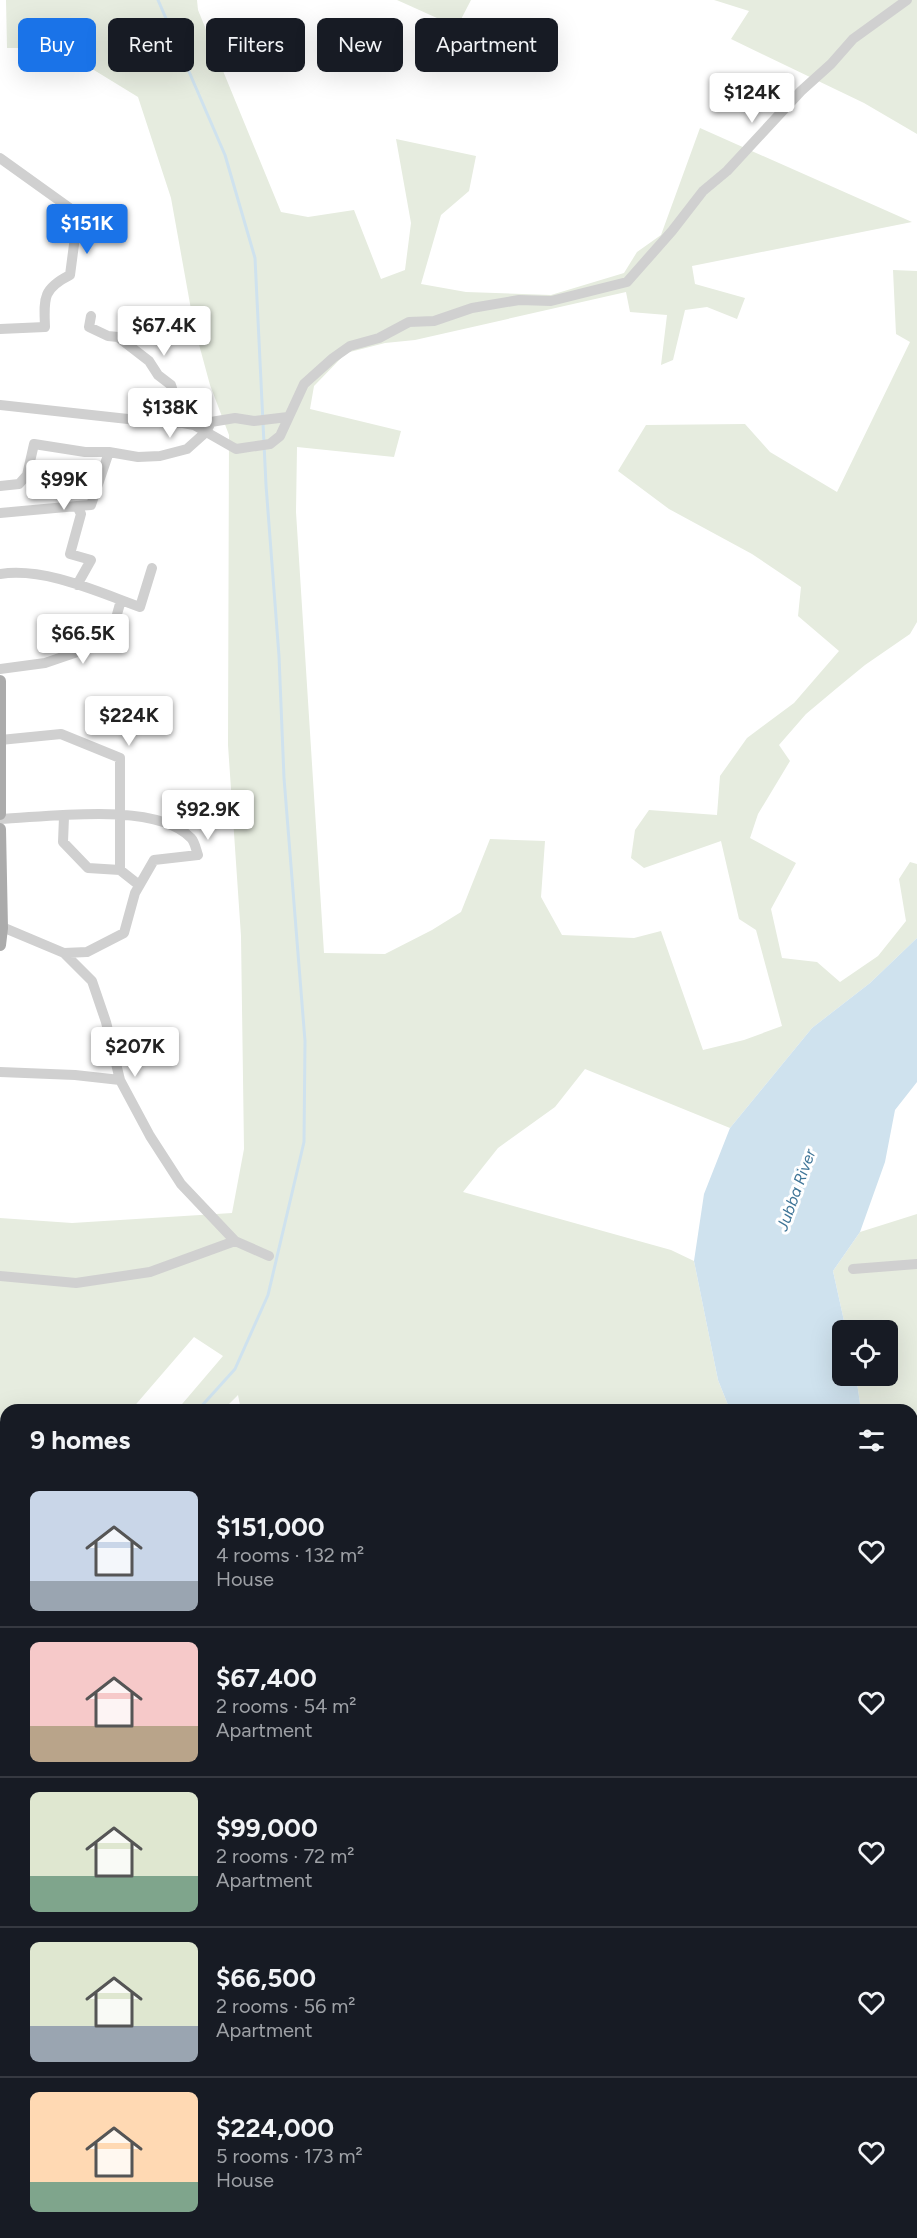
<!DOCTYPE html>
<html lang="en">
<head>
<meta charset="utf-8">
<style>
  :root { --surface:#171b24; --page:#242831; --text:#f1f3f6; --muted:#9ea1a6; --line:#363941; --accent:#1a73e8 }
  body { margin:0; font-family:Figtree,sans-serif; background:var(--page); color:var(--text); height:100vh; display:flex; flex-direction:column; font-size:22px; white-space:nowrap }
  * { box-sizing:border-box; margin:0 }
  p { font-size:20px; color:var(--muted) }
  .icon { flex:none; width:33px; height:33px; fill:none; stroke:currentColor; stroke-width:2; stroke-linecap:round; stroke-linejoin:round }
  .map { position:relative; flex:1; overflow:hidden }
  .side { position:absolute; left:0px; top:1404px; width:918px; height:834px; display:flex; flex-direction:column; background:var(--surface); border-radius:18px 18px 0 0; box-shadow:0 6px 24px #0002 }
  .side>* { flex:none }
  .guide { position:absolute; left:18px; top:18px; width:600px; height:54px; display:flex; gap:12px }
  .controls { position:absolute; left:832px; top:1320px; display:grid; gap:12px }
  .controls a { display:grid; place-items:center; width:66px; height:66px; border-radius:9px; background:var(--surface); box-shadow:0 6px 24px #0002; font-size:30px }
  .price { position:absolute; translate:-50% -51px; padding:0 14px; border-radius:6px; background:#fff; color:#222; font-size:20px; line-height:39px; filter:drop-shadow(0 2px 3px #0008) }
  .price::after { content:''; position:absolute; left:50%; top:36px; width:18px; height:14px; margin-left:-9px; background:inherit; clip-path:polygon(0 0,100% 0,50% 100%) }
  .price.current { background:var(--accent); color:#fff }
  ul { padding:0; list-style:none }
  li { display:flex; align-items:center; gap:18px; height:150px; padding:0 30px }
  li+li { border-top:2px solid var(--line) }
  li span { display:grid; place-items:center; flex:none; width:168px; height:120px; border-radius:9px; color:#555 }
  li>.icon { margin-inline-start:auto }
  span .icon { width:72px; height:72px; fill:#fffc; stroke-width:1 }
  li b { font-size:26px }
  h2 { display:flex; justify-content:space-between; align-items:center; height:72px; padding:0 30px; font-size:26px }
  .chip { padding:0 21px; border-radius:9px; background:var(--surface); box-shadow:0 6px 24px #0002; font-size:21px; line-height:54px }
  .chip.current { background:var(--accent); color:#fff }
  .map>svg:first-child { display:block }
</style>
</head>
<body>
<div class="map">
<svg width="917" height="2238" viewBox="0 0 917 2238">
  <rect width="100%" height="100%" fill="#fff"/>
  <path fill="#e6ecdf" d="M6,0H197L198,10L281,212L308,217L354,210L381,279L405,270L411,223L396,139L476,156L469,191L441,215L421,284L466,292L551,295L624,273L637,252L661,235L700,128L912,222L692,266L695,284L745,298L737,319L707,307L685,310L673,360L661,365L667,315L630,312L626,292L415,340L385,343L346,353L314,386L310,409L401,431L394,457L297,447L296,512L324,953L385,954L432,930L461,912L490,839L545,841L541,897L562,935L634,938L661,931L703,1050L744,1040L782,1026L756,930L739,919L721,841L644,868L631,858L635,830L649,810L717,815L720,776L747,738L794,703L839,651L798,616L801,587L752,554L669,509L618,471L646,425L745,424L770,452L837,492L910,342L896,334L893,270L917,271V622L910,634L865,665L837,688L806,714L779,745L790,761L758,814L750,838L796,863L771,909L782,958L817,962L840,982L878,956L906,921L899,879L910,862L917,864V938L870,983L812,1028L730,1128L585,1069L555,1107L498,1148L463,1192L671,1250L694,1261L718,1380L730,1410H241L238,1395L223,1410H177L223,1356L194,1337L131,1410H6V1445L0,1444V1218L72,1223L232,1213L244,1149L241,936L228,745L229,435L210,385L194,326L171,198L138,97L58,48H7Z
    M397,0H471L457,27Z
    M714,0H917V134L864,103L731,39L749,11Z
    M917,1214V1625L912,1602V1410H861L856,1376H888V1330H846L833,1271L860,1232Z
    M6,1601V1637L0,1641V1608Z
    M6,1678V2232H520L510,2238H0V1681Z
    M912,1966L917,1983V2238H892L894,2232H912Z
    M628,2232H693V2238H632Z"/>
  <path fill="#cfe2ee" d="M917,938V1082L895,1110L885,1162L860,1232L833,1271L846,1330H843V1376H856L861,1410H730L718,1380L694,1261L704,1194L730,1128L812,1028L870,983Z
    M0,1444L6,1445V1535L0,1542Z
    M912,1602L917,1625V1983L912,1966Z"/>
  <g fill="none" stroke-linecap="round" stroke-linejoin="round">
    <path stroke="#cfe2ee" stroke-width="3" d="M158,0L225,155L255,258L266,485L279,656L284,778L305,1041L304,1142L268,1295L235,1369L198,1410
      M0,1630L6,1625"/>
    <path stroke="#d0d0d0" stroke-width="10" d="M0,158L78,214L70,275C42,289 44,299 45,327L0,329
      M91,316L89,327L108,336L118,337L149,361L158,375L171,385L183,423
      M0,405L137,420L183,423L194,425L236,449L270,444L280,436L304,384L333,358L350,346L379,338L409,322L434,321L472,308L519,300L551,301L627,282L672,231L703,191L727,171L801,91L831,64L853,39L907,0
      M0,486L19,484L27,475L34,444L85,452H109L138,457L160,456L187,449L206,432L211,422L235,418L254,421L288,417
      M0,513L77,506
      M0,574C45,567 98,592 140,607L152,568
      M77,585L91,560L70,554L81,514L77,506L91,505L109,452
      M0,669L45,663L86,649L116,618L121,600
      M0,740L61,734L120,758V870L139,885
      M64,817L63,842L88,868L120,870
      M0,819C49,817 155,801 191,838C195,842 196,850 198,855L154,860L135,893L124,933L87,952L64,953
      M0,926L64,953L92,981L106,1022L120,1080L150,1136L181,1184L235,1241L269,1256
      M0,1072L75,1075L120,1080
      M853,1269L917,1264
      M0,1276L76,1283L150,1272L235,1241"/>
    <path stroke="#ababab" stroke-width="12" d="M0,681V814
      M0,829L2,928L0,945"/>
  </g>
  <g text-anchor="middle" dominant-baseline="central" stroke-width="6" stroke-linejoin="round" paint-order="stroke">
    <g font-size="16" font-style="italic" fill="#3f7597" stroke="#fff">
      <text transform="translate(796 1190) rotate(-70)">Jubba River</text>
    </g>
  </g>
</svg>
<div class="controls">
<a><svg class="icon" aria-label="locate" viewBox="0 0 24 24"><circle cx="12" cy="12" r="6"/><path d="M12 2v4M12 18v4M2 12h4M18 12h4"/></svg></a>
</div>
<b class="price" style="left:752px;top:124px">$124K</b>
<b class="price current" style="left:87px;top:255px">$151K</b>
<b class="price" style="left:164px;top:357px">$67.4K</b>
<b class="price" style="left:170px;top:439px">$138K</b>
<b class="price" style="left:64px;top:511px">$99K</b>
<b class="price" style="left:83px;top:665px">$66.5K</b>
<b class="price" style="left:129px;top:747px">$224K</b>
<b class="price" style="left:208px;top:841px">$92.9K</b>
<b class="price" style="left:135px;top:1078px">$207K</b>
<div class="guide">
<a class="chip current">Buy</a>
<a class="chip">Rent</a>
<a class="chip">Filters</a>
<a class="chip">New</a>
<a class="chip">Apartment</a>
</div>
<section class="side">
<h2>9 homes<svg class="icon" aria-label="filters" viewBox="0 0 24 24"><path d="M4 7h16M4 17h16"/><circle cx="9" cy="7" r="2"/><circle cx="15" cy="17" r="2"/></svg></h2>
<ul>
<li><span style="background:linear-gradient(#c9d6e8 75%,#9aa5b1 0)"><svg class="icon" aria-label="home" viewBox="0 0 24 24"><path d="M3 11l9-7 9 7M6 9v11h12V9"/></svg></span><div><b>$151,000</b><p>4 rooms · 132 m²</p><p>House</p></div><svg class="icon" aria-label="heart" viewBox="0 0 24 24"><path d="M12 20l-8-8c-3-5 5-10 8-4 3-6 11-1 8 4z"/></svg></li>
<li><span style="background:linear-gradient(#f6c9c9 70%,#b9a48a 0)"><svg class="icon" aria-label="home" viewBox="0 0 24 24"><path d="M3 11l9-7 9 7M6 9v11h12V9"/></svg></span><div><b>$67,400</b><p>2 rooms · 54 m²</p><p>Apartment</p></div><svg class="icon" aria-label="heart" viewBox="0 0 24 24"><path d="M12 20l-8-8c-3-5 5-10 8-4 3-6 11-1 8 4z"/></svg></li>
<li><span style="background:linear-gradient(#dfe7d0 70%,#7fa58c 0)"><svg class="icon" aria-label="home" viewBox="0 0 24 24"><path d="M3 11l9-7 9 7M6 9v11h12V9"/></svg></span><div><b>$99,000</b><p>2 rooms · 72 m²</p><p>Apartment</p></div><svg class="icon" aria-label="heart" viewBox="0 0 24 24"><path d="M12 20l-8-8c-3-5 5-10 8-4 3-6 11-1 8 4z"/></svg></li>
<li><span style="background:linear-gradient(#dfe7d0 70%,#9aa5b1 0)"><svg class="icon" aria-label="home" viewBox="0 0 24 24"><path d="M3 11l9-7 9 7M6 9v11h12V9"/></svg></span><div><b>$66,500</b><p>2 rooms · 56 m²</p><p>Apartment</p></div><svg class="icon" aria-label="heart" viewBox="0 0 24 24"><path d="M12 20l-8-8c-3-5 5-10 8-4 3-6 11-1 8 4z"/></svg></li>
<li><span style="background:linear-gradient(#ffd9b3 75%,#7fa58c 0)"><svg class="icon" aria-label="home" viewBox="0 0 24 24"><path d="M3 11l9-7 9 7M6 9v11h12V9"/></svg></span><div><b>$224,000</b><p>5 rooms · 173 m²</p><p>House</p></div><svg class="icon" aria-label="heart" viewBox="0 0 24 24"><path d="M12 20l-8-8c-3-5 5-10 8-4 3-6 11-1 8 4z"/></svg></li>
</ul>
</section>
</div>
</body>
</html>
